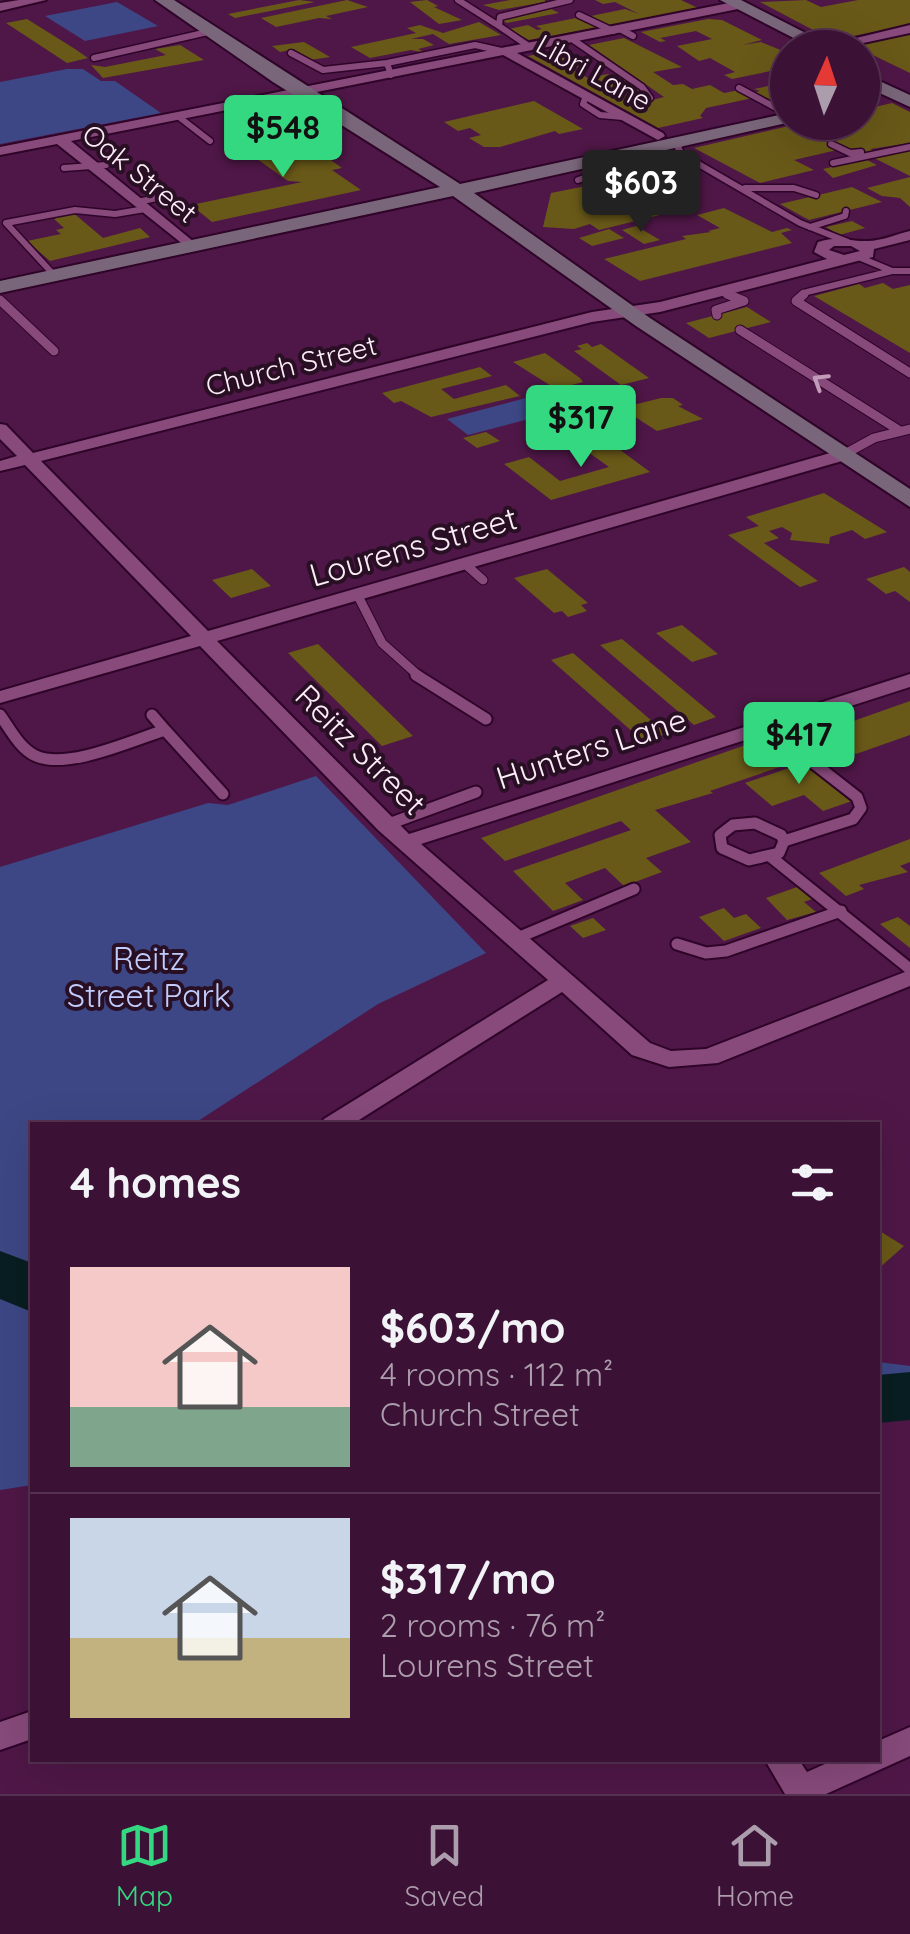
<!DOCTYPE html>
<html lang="en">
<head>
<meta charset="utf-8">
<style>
  :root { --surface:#3b1135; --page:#461f41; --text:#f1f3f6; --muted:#ac9dad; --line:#543150; --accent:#34d881 }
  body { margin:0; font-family:Quicksand,sans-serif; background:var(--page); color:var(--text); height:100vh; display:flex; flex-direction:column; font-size:38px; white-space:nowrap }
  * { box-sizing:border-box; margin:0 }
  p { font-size:32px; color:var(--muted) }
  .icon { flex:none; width:55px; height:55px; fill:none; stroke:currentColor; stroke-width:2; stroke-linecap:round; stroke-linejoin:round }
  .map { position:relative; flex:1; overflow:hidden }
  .details { position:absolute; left:30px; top:1122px; width:850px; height:640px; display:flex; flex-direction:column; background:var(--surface); border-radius:0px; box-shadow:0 10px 40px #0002,0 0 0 2px var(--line) }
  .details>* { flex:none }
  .needle { width:65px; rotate:3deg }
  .tools { position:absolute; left:770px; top:30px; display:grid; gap:20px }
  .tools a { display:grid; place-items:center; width:110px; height:110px; border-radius:50%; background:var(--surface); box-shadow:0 10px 40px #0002,0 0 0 2px var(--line); font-size:50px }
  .price { position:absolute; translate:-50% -85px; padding:0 22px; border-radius:10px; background:var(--accent); color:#111; font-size:32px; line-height:65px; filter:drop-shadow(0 2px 5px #0008) }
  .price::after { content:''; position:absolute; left:50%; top:60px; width:30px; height:22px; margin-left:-15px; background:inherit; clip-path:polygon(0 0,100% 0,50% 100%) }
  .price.on { background:#222; color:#fff }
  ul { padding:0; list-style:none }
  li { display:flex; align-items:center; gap:30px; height:250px; padding:0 40px }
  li+li { border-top:2px solid var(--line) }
  li span { display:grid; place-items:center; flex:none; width:280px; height:200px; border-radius:0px; color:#555 }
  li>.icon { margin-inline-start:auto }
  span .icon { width:120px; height:120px; fill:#fffc; stroke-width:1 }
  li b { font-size:42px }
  h2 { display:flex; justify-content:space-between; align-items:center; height:120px; padding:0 40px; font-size:42px }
  .tabs { display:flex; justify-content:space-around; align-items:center; height:140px; border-top:2px solid var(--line); background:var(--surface); font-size:28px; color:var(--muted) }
  .tabs a { display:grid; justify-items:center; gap:5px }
  .tabs .on { color:var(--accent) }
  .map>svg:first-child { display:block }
</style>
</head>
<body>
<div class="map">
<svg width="910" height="1794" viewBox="0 0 910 1794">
  <rect width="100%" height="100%" fill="#4f1747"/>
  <path fill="#3d4785" d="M117,2L158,26L85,41L45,16Z
    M67,69H83L101,81H115L161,113L0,144V82Z
    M526,398L548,414L468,435L447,419Z
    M316,776L486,953L378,1004L192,1125H32V1485L0,1490V867L208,803L228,805Z
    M878,1362L910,1366V1415L878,1416Z"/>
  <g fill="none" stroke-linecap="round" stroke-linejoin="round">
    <path fill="#091e22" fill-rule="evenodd" d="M0,1251L32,1263V1312L0,1299Z
      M910,1372V1420L878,1423V1375Z"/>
  </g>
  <path fill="#695918" d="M299,0L315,2L235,18L228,14Z
    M347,0L368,7L326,16L332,19L319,18L276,27L261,18Z
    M427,0L438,6L434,7L462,20L439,24L410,2Z
    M510,0H545V2L499,10L483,5Z
    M595,0H681L698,8L609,26L591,16L625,9L639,14L615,2L603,4Z
    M806,0L821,7L858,0H910V25L832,40L760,2Z
    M551,9L559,13L507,23L502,20Z
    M581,17L600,27L529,40L509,29L528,25L537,30L542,29L536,26Z
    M27,19L75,49L88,58L67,63L6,23Z
    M708,19L722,20L762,40L742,45L761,42L788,53V80L771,71L732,79L724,75L735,72L710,58L699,61L677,46L712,39L696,31L660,38L666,41L660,42L641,32Z
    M479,22L501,35L449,44L433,34L411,39H423L434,45L418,49L426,53L411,50L370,58L351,47L416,33L407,28L420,25L443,33Z
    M910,33V73L850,44L908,32Z
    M624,38L682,67L653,72L673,85L683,84L692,89L710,85L724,93L739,90L753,98L706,108L700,116L703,118L658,128L528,56L551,51L581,67L571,69L588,78L608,74L621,78L639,88L636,89L641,91L625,94L641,103L664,97L589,45Z
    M304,42L330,57L310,60L294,49L280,52L272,46Z
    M180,45L204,60L103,78L91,65L105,67L166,55L155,49Z
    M788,82V97L769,101L753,93L760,91L754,89Z
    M534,101L583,129L559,134L555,131L500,147H484L469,138L481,135L470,128L458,131L444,122Z
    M892,103L910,112V143L870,149L875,151L850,157L837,150L794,160L814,170L760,183L694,148L806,122H862V110Z
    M297,136L342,168L332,170L361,190L212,222L191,205L302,182L288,181L239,146Z
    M910,149V176L872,157Z
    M865,159L877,165L833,178L823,169Z
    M651,173L673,186L633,196L664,214L599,230L590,224L574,229L543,227L551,193Z
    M910,177V207L900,198L882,196L867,188Z
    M852,187L882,202L809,220L780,204Z
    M724,208L772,232L787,228L792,230L781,233L792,243L640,281L604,259L686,239L682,236L711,232L708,231L720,228L697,215Z
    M71,211L103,238L140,228L150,237L50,261L27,241L61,234L56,230L64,228L54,219Z
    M852,221L865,228L839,235L826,227Z
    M636,226L660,240L644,244L622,230Z
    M609,229L624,238L592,246L579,238Z
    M883,283L893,289L910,285V353L814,296L859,284L865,288Z
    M747,307L771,322L709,338L686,323Z
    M587,343L592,347L601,344L649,378L621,385L574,351L582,349L577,346Z
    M545,353L580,378L583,382L556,389L513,362Z
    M480,367L492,376L441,389L454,399L506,385L520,396L431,417L401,401L394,403L382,393Z
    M661,398H673L683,405L678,406L703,419L657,431L632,415L607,422L591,408L624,399L633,405Z
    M486,432L500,441L477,448L463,438Z
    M600,435L650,472L551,500L504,464L529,457L560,481L609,467L574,442Z
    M824,493L887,532L865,539L852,530L830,537L829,544L790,540L792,533L782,527L769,531L779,538L764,543L818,581L800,587L728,535L759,526L746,517Z
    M904,567L910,572V602L895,591L886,594L866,579Z
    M252,569L271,586L231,598L212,580Z
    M547,569L588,603L581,605L587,611L568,617L562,611L554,613L514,578Z
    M682,625L718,654L692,662L656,633Z
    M622,639L716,717L694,725L600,645Z
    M318,644L413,736L382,746L288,653Z
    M573,653L667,734L643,741L551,660Z
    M910,701V735L856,754L825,731Z
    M774,735L803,759L710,791L713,793L655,810L691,842L646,858L662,872L624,886L605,868L565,883L583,900L553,911L513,871L631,830L621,821L505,861L481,838Z
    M806,762L852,801L823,811L804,795L772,806L745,783Z
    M910,839V862L900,866L908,872L859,885L864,889L846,896L819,873Z
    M800,886L812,899L804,902L816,912L787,920L766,898Z
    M724,908L734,918L746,914L761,928L724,941L699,917Z
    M898,917L910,926V948L880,924Z
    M593,918L606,930L583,938L570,926Z
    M878,1230L904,1246L878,1269Z"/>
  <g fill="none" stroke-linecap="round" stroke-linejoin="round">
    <defs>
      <path id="lane-far2" d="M458,0L499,26
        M579,15L613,31
        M620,29L633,36
        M572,39L642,87L650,98
        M530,47L499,26L500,17L570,0
        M291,53L323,70L387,63
        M94,58L212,31
        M391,75L387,63L475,45L506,52
        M739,88L780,110
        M586,96L583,104L600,115L623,117
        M179,117L210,141
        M681,142L678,148L683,155L800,223L848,242
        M831,144L850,153L861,152
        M833,163L910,147
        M64,168L106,165
        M578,180L613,169L610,158
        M745,188H794L816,195
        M137,202L162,197
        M810,227L845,216L846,211
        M861,258L892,271
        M54,275L6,223L75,210L115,214L145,209
        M721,292L734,297
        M801,297L807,292L892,271H910"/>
      <path id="lane-far1" d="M804,294L796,301L910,373
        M0,300L54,351
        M717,315L716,310L744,301L727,294
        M740,330L900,431
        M843,455L874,438L910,429
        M464,563L483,580
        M357,594L382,643L420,677"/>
      <path id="lane" d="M416,675L486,719
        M0,715C10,729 20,749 36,756C68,770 133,740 165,730L223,794
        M152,715L165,730
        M766,726L857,797L861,808L853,819L784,841
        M755,823L781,835L784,841L779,853L749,860L722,848L720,835L733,825Z
        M386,825L476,792
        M771,857L910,969
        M515,939L634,889
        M677,944L706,953L726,951L841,911"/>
      <path id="street" d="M19,0H46L0,11V3Z
        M739,1L743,2V8L517,53L663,133L665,136L658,140L503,55L71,141L194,242V248L189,249L57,144L0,155V147Z
        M910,25V33L840,48L819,47Z
        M910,231V240L874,249L873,257L660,312L592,322L41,461L208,631L837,451L843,450L852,455L849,459L217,641L409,834L910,674V687L421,844L650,1043L671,1051L706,1049L910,970V986L718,1063L669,1067L632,1055L562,992L351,1125H320L324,1119L548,980L378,830L200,646L0,703V691L191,636L25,465L0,471V461L17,456L0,439V424L6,425L33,453L592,312L660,302L827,259L814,252L818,242C841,235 848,242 868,241C881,241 897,234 910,231ZM834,246H851L860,251L844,255L829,250Z
        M32,1711V1739L0,1750V1722Z
        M910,1727V1756L826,1794H785L765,1760H799L807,1772L834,1760H878V1741Z"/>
      <path id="secondary" d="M155,0H174L460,184L788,113V122H791L474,193L650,318L910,489V507L636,326L453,196L0,293V281L440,187L273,82Z
        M720,0H741L835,48H813Z
        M862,73L910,95V107L862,85Z"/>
    </defs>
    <use href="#lane-far2" stroke="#2f0429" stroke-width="9"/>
    <use href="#lane-far1" stroke="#2f0429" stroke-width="11"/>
    <use href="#lane" stroke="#2f0429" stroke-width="15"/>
    <use href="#street" stroke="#2f0429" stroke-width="4"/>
    <use href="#secondary" stroke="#2f0429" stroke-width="4"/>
    <use href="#lane-far2" stroke="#874a7b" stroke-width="6"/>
    <use href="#lane-far1" stroke="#874a7b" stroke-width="9"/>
    <use href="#lane" stroke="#874a7b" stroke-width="11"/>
    <use href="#street" fill="#874a7b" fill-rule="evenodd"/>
    <use href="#secondary" fill="#7a667a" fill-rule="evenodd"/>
  </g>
  <defs><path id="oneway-chevron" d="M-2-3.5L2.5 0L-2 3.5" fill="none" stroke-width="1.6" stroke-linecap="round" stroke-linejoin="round" transform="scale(2.5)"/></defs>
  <use stroke="#c19bb9" href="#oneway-chevron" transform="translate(820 381) rotate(-148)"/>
  <g text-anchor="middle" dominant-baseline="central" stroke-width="8" stroke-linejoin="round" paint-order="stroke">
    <g font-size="28" fill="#fbecf7" stroke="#280f23">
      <text transform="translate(594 72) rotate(29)">Libri Lane</text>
      <text transform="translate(140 173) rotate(39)">Oak Street</text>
      <text transform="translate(291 365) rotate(-14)">Church Street</text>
    </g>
    <g font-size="32" fill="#fbecf7" stroke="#280f23">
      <text transform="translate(413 546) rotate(-16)">Lourens Street</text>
      <text transform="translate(591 748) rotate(-18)">Hunters Lane</text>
      <text transform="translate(361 749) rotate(45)">Reitz Street</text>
    </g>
    <g font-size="32" fill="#c1ccfc" stroke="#280f23">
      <text x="149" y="958">Reitz<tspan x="149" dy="37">Street Park</tspan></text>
    </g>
  </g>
</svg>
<div class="tools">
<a><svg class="needle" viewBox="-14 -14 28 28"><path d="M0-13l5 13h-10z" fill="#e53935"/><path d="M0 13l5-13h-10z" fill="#ac9dad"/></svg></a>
</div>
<b class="price" style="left:283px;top:180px">$548</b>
<b class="price on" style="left:641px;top:235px">$603</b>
<b class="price" style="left:581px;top:470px">$317</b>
<b class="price" style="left:799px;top:787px">$417</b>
<section class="details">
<h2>4 homes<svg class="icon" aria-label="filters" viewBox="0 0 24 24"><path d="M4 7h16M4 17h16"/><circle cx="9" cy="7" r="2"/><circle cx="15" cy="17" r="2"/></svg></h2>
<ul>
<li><span style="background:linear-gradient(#f6c9c9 70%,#7fa58c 0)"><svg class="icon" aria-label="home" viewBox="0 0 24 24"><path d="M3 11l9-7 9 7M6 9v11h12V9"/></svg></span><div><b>$603/mo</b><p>4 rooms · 112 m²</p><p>Church Street</p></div></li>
<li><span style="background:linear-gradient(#c9d6e8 60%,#c2b280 0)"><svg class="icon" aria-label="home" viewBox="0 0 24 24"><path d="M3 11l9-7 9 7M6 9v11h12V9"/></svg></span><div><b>$317/mo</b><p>2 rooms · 76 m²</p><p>Lourens Street</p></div></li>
</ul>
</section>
</div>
<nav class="tabs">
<a class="on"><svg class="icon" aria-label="map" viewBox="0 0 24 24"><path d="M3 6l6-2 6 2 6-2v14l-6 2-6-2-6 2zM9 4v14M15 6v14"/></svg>Map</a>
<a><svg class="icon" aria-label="saved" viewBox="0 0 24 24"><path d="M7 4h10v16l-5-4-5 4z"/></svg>Saved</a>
<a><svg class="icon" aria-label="home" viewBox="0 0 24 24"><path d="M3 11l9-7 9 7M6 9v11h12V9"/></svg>Home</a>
</nav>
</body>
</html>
